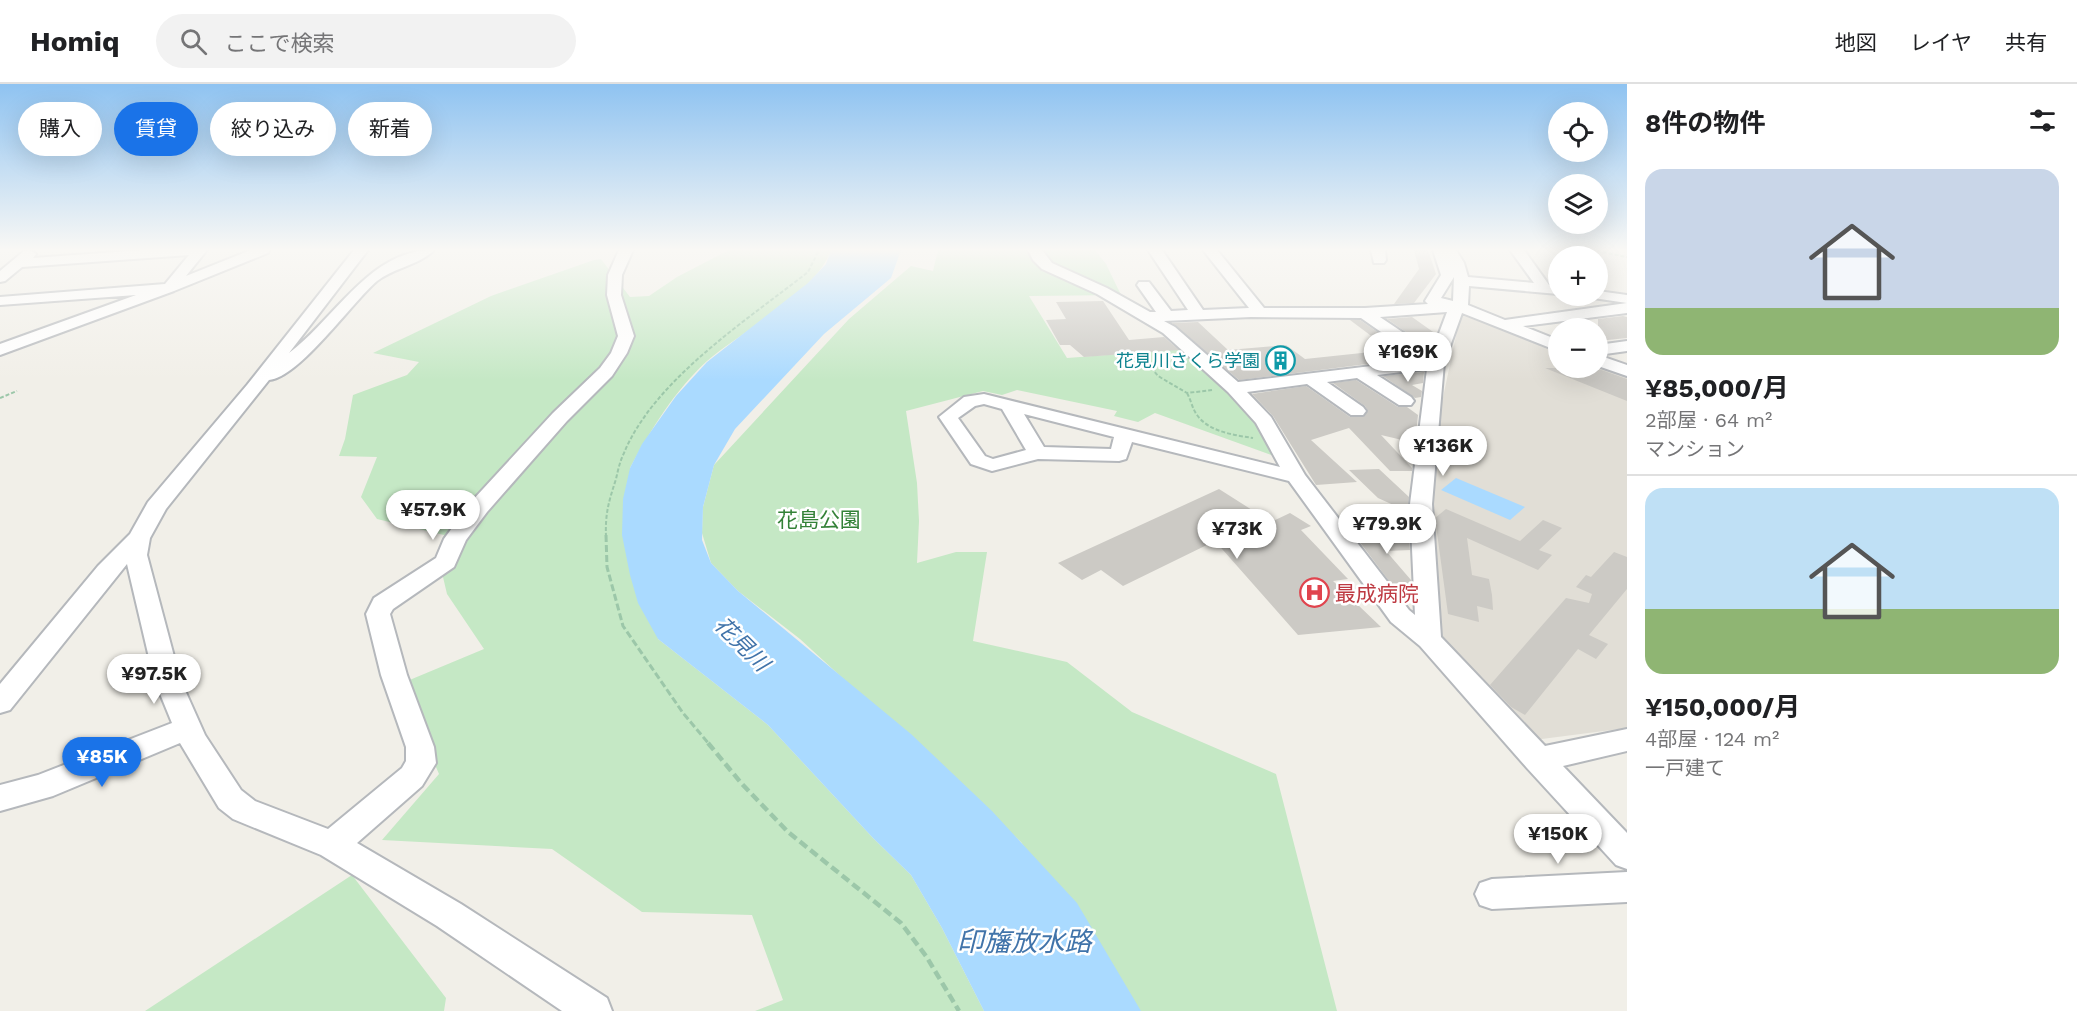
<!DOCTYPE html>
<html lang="ja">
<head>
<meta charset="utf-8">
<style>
  :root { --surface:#fff; --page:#f2f2f2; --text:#202124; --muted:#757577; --line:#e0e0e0; --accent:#1a73e8 }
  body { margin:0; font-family:"Work Sans","Noto Sans JP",sans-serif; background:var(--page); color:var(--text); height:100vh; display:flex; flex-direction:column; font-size:22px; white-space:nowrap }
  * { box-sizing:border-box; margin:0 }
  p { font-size:20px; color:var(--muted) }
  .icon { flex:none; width:33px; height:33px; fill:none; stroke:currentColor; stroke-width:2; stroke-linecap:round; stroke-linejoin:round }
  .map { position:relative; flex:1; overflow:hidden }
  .sheet { display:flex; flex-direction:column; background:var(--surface); width:450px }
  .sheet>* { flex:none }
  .guide { position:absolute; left:18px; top:18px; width:570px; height:54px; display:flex; gap:12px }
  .buttons { position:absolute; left:1548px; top:18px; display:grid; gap:12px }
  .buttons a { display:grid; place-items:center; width:60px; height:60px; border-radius:50%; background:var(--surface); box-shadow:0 6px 24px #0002; font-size:30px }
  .price { position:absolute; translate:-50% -51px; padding:0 14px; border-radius:21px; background:#fff; color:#222; font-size:20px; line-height:39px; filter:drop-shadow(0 2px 3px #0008) }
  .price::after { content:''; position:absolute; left:50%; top:36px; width:18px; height:14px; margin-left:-9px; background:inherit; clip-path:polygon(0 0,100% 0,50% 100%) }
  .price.active { background:var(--accent); color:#fff }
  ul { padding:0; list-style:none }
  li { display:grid; align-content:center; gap:12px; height:318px; padding:0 18px }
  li+li { border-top:2px solid var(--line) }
  li span { display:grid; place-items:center; height:186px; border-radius:18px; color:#555 }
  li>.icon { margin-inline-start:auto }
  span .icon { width:108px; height:108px; fill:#fffc; stroke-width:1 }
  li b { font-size:26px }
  h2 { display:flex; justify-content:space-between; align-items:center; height:72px; padding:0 18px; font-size:26px }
  .tag { padding:0 21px; border-radius:27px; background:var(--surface); box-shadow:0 6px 24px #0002; font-size:21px; line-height:54px }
  .tag.active { background:var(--accent); color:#fff }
  header { display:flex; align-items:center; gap:36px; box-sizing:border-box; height:84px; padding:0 30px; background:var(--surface); border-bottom:2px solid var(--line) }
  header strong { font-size:28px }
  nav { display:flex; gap:33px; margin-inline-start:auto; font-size:21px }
  .search { width:420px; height:54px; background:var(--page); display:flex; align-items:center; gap:15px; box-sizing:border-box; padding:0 21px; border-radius:33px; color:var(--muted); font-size:22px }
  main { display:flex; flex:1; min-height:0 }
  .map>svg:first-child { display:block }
</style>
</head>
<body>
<header>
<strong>Homiq</strong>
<div class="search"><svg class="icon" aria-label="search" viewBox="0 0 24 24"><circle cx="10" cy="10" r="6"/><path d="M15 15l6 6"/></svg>ここで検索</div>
<nav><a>地図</a><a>レイヤ</a><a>共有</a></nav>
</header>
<main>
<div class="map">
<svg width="1627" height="927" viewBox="0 0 1627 927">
  <rect width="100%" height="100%" fill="#f1efe8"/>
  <path fill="#e1ded6" d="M1461,228L1558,265V284H1598V280L1627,291V644L1534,656L1432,550L1429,380Z"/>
  <path fill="#c5e8c5" d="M729,166H831C816,209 742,247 707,277C675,306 650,347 630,384L658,555L768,641L873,754L911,791L942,844L984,927H755L783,916L752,831L642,828L552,765L382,756L439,690L400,600L484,565L447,510L439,476L444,451L377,435L361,413L377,373L339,372L345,355L353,311L407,291L419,278L373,269L491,212L594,176L601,175L630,213L649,212L677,193Z
    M938,166H1095L1106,180L1121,211L1029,212L1067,274L1186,265L1254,333L1274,372L1155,329L1138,338L1114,332L1117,327L1017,306L1002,311L983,307L906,327L917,399L919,437L917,479L956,468H987L973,557L1067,578L1132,628L1276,690L1337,927H1139L1021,758L800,555L738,507L711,479L702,449L703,423L714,381L849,235L911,182L933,187Z
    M352,791L446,914L444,927H145Z"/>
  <path fill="#aadaff" d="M831,166H901L891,194L824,250L735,345L714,381L703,423L702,456L711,479L738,507L911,650L992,727L1077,819L1141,927H984L942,844L911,791L873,754L768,641L658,555L638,519L630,491L622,451L623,415L630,384L642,360L676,312L707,278L808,199L826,180Z
    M1456,394L1525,423L1510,436L1441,406Z"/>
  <path fill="#cccac5" d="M1414,166H1428L1436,190L1414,219L1394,220L1419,185Z
    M1103,217L1129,256L1164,253L1179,266L1084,273L1070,261H1060L1046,236L1066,235L1056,218Z
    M1623,232L1627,233V254L1598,257V235Z
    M1412,233L1436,250L1431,265L1387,235Z
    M1350,236H1360L1415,274L1239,296L1172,239L1198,238L1228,266L1286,261L1305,275L1390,266Z
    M1545,284H1596L1627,295V317Z
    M1424,288L1423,299L1412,301L1422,307L1421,313L1415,314L1383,292Z
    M1356,296L1398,323H1407L1418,331L1415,359L1381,351L1412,384V387H1390L1349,344L1311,356L1357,398L1316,401L1273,332L1252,310L1306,302L1350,333H1363L1368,327L1365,322L1333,299Z
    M1379,385L1409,413L1408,423L1400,424L1378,414L1349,386Z
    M1219,405L1271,438L1290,429L1311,442L1301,446L1348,495L1333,497L1381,543L1298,551L1215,457L1123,502L1101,486L1082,496L1058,479Z
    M1446,425L1520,457L1543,436L1562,444L1539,466L1552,471L1538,486L1467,454L1472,491L1489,495L1492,511L1493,526L1477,522L1479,538L1448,530L1435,434Z
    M1353,449H1403L1409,457L1410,466L1386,467L1411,496L1412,504L1395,505Z
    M1614,468L1627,473V505L1589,551L1608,560L1596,575L1578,565L1525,631L1511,623L1490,601L1566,514L1589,519L1592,510L1576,503L1586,491L1591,493Z"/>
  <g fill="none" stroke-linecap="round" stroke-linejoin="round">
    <defs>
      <path id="minor" d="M29,166L36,170L33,174L144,166H207L186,192L251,166H270L268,169L174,207L0,271V260L136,211L0,221V213L165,200L189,171L22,183L5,197L0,198V187L24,167Z
        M354,166H368L289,269C335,235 370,165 434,166C420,181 393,184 377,197C353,217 299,294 269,296L166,425L150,454L147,471L180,595L205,651L241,706L255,717L328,745L402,684L406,677V663L381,591L366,530L374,514L436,474L444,455L471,418L553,329L600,284L611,269L618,252L607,211L608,191L619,166H633L622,191L621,211L634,252L627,269L612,292L567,337L487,428L466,456L454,483L393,525L390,530L407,591L434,663L436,679L422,702L357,759L461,820L607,914L612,927H562L437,842L321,771L233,735L219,724L180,659L53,712L0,727V701L38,691L172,639L154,595L127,480L10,626L0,629V600L98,482L130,450L148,418L247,301Z
        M1028,166H1042L1052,179L1107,204L1150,228H1156L1137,201L1139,198H1149L1171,227L1188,226L1148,166H1162L1203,226L1249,224L1203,166H1217L1264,224H1365L1428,220L1425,217L1441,191L1433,166H1456L1464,179L1468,193L1534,199L1510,166H1524L1549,201L1558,202V210L1469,202L1468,221L1505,236L1627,219V229L1523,242L1558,256V267L1462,229L1444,279L1432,420L1441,553L1545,662L1627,645V667L1563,682L1627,749V785L1616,781L1527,684L1420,562L1391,538L1289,397L1132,358L1126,375L1119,377L1038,375L992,387L971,380L939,333L964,313L984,310L1280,383L1256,339L1228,308L1163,249L1097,210L1042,185L1033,176ZM1454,193L1453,217L1441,214ZM1447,228L1432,268L1380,233ZM1251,233L1361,234L1421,276L1238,298L1175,243L1164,237ZM1427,285L1410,420L1415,531L1409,526L1305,391L1271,333L1247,308L1307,300L1351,331H1363L1366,327L1363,323L1327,298L1357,294L1399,321H1411L1414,317L1411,313L1377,291ZM984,320L1002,325L1026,366L993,375L985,372L958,334L975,322ZM1024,330L1114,353L1111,365L1044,363Z
        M1371,166H1385L1386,176L1384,179H1374Z
        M1598,207L1627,211V219L1593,214L1591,212H1598Z
        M1627,257V267L1598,271V261Z
        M1598,271L1627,281V292L1598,282Z
        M1627,788V818L1492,825L1480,821L1475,810L1480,799L1492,795Z"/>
    </defs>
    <use href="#minor" stroke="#b5b8bc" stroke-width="4"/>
    <path stroke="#9cc7a9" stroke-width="2" stroke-dasharray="4 2" stroke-linecap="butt" d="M1591,166L1627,173
      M1177,276L1156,280L1154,287L1158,292L1187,309L1212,306
      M1187,309C1191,316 1192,324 1197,331C1209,348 1234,351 1253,354
      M0,314L17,307
      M606,453C605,429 609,417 616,395C618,386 620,377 624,369C654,296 747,236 808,188L819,166"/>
    <path stroke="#9cc7a9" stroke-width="3" stroke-dasharray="7 3" stroke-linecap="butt" d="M606,451L607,483L623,542L683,629L709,660"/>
    <path stroke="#9cc7a9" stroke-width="4.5" stroke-dasharray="9 4.5" stroke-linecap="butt" d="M708,659L742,700L788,748L901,839L926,872L959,927"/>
    <use href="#minor" fill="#fff" fill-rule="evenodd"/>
  </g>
  <linearGradient id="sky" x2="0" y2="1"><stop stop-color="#8fc3f1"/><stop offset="0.56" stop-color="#f9f8f5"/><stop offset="1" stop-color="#f9f8f5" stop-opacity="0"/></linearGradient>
  <rect width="1627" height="296" fill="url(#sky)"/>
  <defs>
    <symbol id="building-ring" viewBox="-11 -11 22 22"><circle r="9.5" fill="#fff" stroke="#0f9aa8" stroke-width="1.5"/><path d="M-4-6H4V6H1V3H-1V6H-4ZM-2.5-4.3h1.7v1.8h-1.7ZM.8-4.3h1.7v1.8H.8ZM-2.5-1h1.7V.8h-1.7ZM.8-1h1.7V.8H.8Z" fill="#0f9aa8"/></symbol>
    <symbol id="hospital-ring" viewBox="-11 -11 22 22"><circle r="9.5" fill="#fff" stroke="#e0444e" stroke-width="1.5"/><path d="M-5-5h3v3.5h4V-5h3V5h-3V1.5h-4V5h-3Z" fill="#e0444e"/></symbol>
  </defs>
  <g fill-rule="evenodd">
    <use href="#building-ring" x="1264" y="260" width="33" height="33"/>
    <use href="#hospital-ring" x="1298" y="492" width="33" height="33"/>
  </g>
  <g text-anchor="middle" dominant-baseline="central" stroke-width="5" stroke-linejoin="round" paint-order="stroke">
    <g font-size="18" fill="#0d838f" stroke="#fff" text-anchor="end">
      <text x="1260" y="276">花見川さくら学園</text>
    </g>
    <g font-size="21" fill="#348238" stroke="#fff">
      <text x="819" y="435">花島公園</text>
    </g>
    <g font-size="21" fill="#be3a42" stroke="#fff" text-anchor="start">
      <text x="1335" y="509">最成病院</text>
    </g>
    <g font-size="22" font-style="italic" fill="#4174aa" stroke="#fff">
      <text transform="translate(742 560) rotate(45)">花見川</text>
    </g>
    <g font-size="27" font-style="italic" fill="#4174aa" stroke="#fff">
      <text x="1024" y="858">印旛放水路</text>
    </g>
  </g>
</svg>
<div class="buttons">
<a><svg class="icon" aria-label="locate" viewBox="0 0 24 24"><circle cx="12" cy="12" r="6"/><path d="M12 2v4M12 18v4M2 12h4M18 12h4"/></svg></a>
<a><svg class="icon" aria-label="layers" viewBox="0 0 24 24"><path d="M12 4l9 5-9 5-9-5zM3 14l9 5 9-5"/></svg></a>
<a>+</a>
<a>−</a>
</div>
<b class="price" style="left:1408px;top:299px">¥169K</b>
<b class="price" style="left:1443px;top:393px">¥136K</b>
<b class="price" style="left:433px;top:457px">¥57.9K</b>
<b class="price" style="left:1387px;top:471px">¥79.9K</b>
<b class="price" style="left:1237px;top:476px">¥73K</b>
<b class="price" style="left:154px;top:621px">¥97.5K</b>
<b class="price active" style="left:102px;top:704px">¥85K</b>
<b class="price" style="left:1558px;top:781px">¥150K</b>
<div class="guide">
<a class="tag">購入</a>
<a class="tag active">賃貸</a>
<a class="tag">絞り込み</a>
<a class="tag">新着</a>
</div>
</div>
<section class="sheet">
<h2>8件の物件<svg class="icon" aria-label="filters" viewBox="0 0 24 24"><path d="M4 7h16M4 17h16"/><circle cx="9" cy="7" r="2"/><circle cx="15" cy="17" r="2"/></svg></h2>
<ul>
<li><span style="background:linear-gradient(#c9d6e8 75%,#8fb573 0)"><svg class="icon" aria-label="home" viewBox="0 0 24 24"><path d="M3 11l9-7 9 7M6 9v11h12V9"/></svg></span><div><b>¥85,000/月</b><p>2部屋 · 64 m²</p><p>マンション</p></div></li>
<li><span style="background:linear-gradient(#bfe0f5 65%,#8fb573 0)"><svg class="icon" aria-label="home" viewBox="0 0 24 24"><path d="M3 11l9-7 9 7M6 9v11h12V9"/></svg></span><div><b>¥150,000/月</b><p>4部屋 · 124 m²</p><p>一戸建て</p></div></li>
</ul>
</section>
</main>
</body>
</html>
